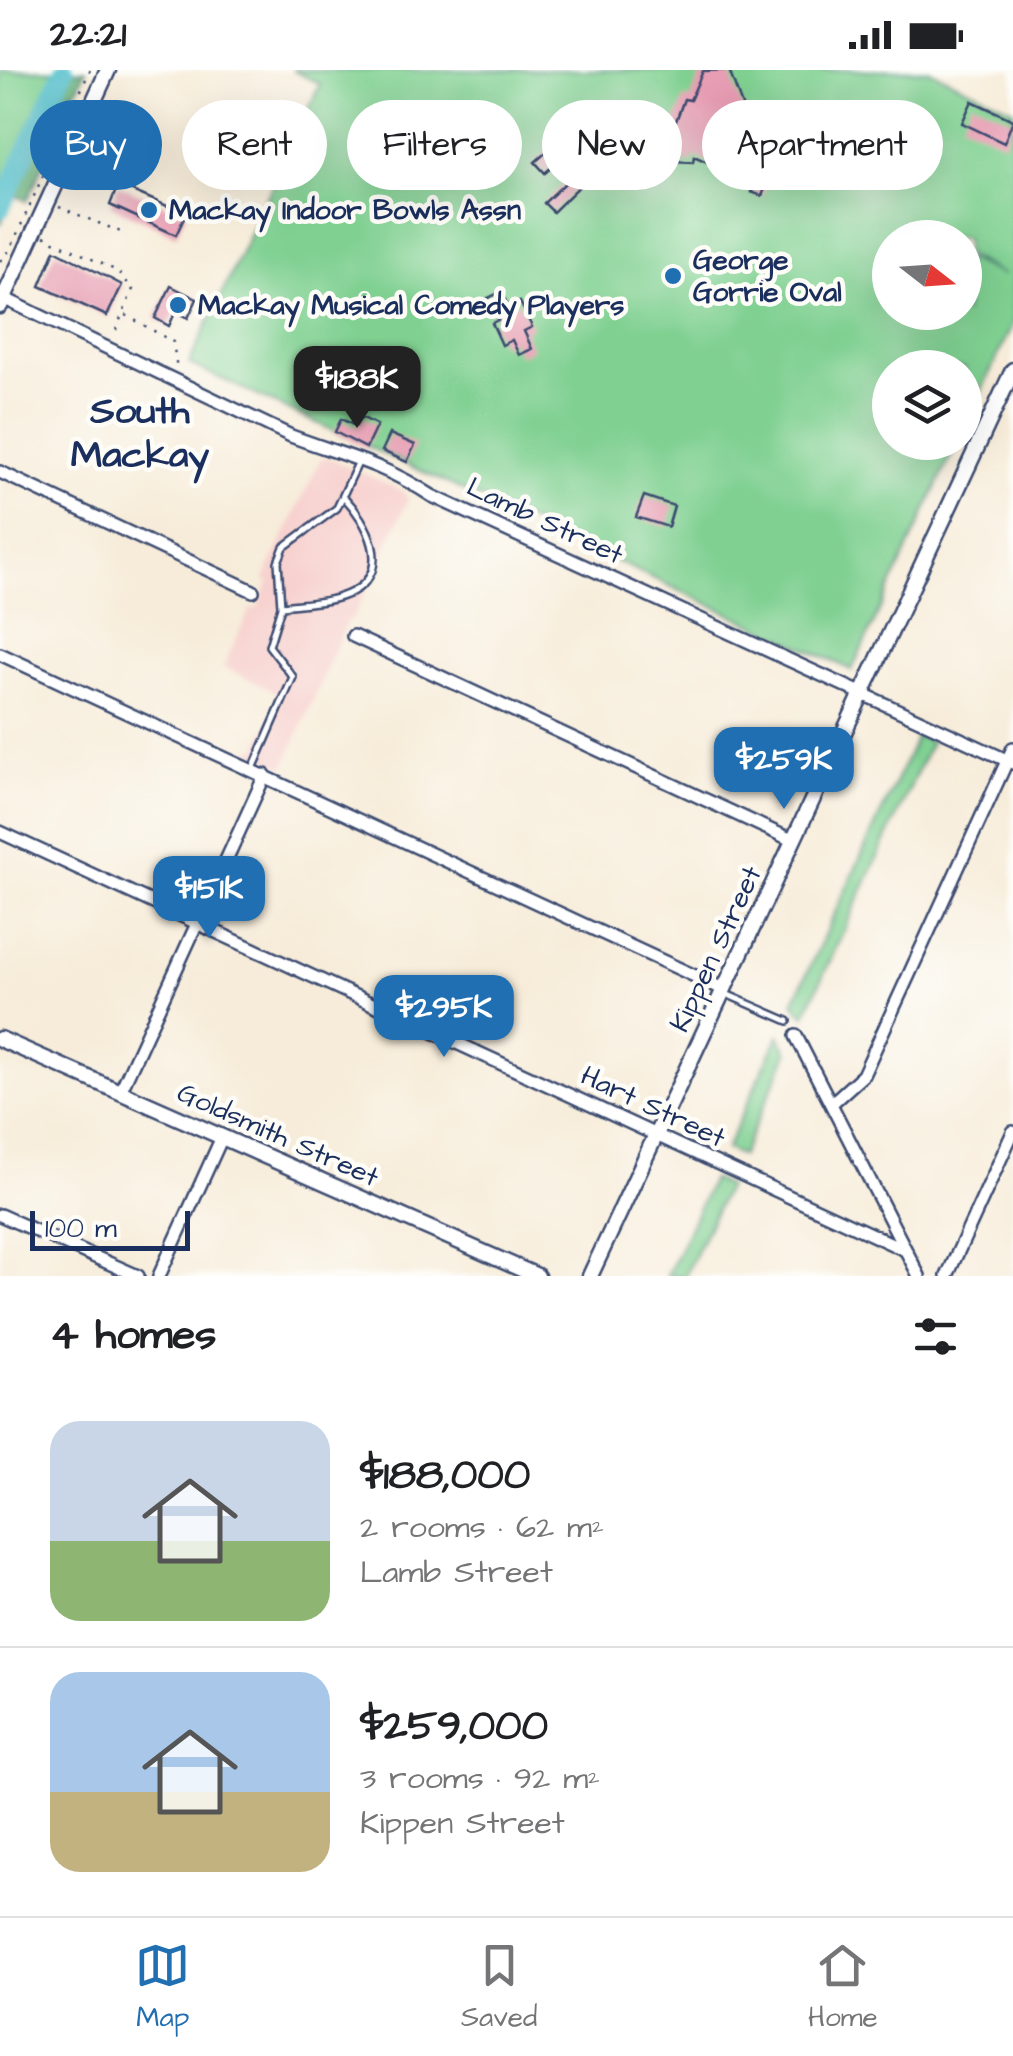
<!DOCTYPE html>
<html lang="en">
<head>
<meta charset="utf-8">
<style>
  :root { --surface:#fff; --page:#f2f2f2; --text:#202124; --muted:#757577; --line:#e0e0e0; --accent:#1f6fb2 }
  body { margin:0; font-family:"Architects Daughter",sans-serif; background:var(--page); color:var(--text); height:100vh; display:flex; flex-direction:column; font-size:38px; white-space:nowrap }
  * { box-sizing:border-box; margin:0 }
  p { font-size:32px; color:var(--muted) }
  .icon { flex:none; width:55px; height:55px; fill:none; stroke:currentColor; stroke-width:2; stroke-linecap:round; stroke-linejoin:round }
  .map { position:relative; height:1206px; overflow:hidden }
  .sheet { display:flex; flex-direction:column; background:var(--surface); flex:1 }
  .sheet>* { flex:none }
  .guide { position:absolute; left:30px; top:30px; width:955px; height:90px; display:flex; gap:20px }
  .needle { width:65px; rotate:107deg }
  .buttons { position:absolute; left:872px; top:150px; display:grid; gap:20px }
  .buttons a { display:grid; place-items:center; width:110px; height:110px; border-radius:50%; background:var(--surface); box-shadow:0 10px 40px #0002; font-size:50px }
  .scale { position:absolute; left:30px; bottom:25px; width:160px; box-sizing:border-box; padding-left:10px; border:5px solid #1b2f5e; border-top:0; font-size:28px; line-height:35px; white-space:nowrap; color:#1b2f5e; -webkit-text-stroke:8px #fdfcf7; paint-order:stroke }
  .price { position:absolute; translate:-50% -85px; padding:0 22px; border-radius:20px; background:var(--accent); color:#fff; font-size:32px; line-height:65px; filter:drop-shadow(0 2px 5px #0008) }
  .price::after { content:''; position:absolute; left:50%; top:60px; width:30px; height:22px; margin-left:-15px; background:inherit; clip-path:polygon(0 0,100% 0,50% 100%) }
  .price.on { background:#222; color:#fff }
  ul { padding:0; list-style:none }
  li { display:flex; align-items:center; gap:30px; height:250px; padding:0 50px }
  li+li { border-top:2px solid var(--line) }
  li span { display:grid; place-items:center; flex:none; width:280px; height:200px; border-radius:30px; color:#555 }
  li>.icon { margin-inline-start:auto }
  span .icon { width:120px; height:120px; fill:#fffc; stroke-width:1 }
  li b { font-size:42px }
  h2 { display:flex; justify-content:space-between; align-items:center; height:120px; padding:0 50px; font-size:42px }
  .tag { padding:0 35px; border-radius:45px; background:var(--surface); box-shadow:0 10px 40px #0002; font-size:35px; line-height:90px }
  .tag.on { background:var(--accent); color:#fff }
  .status { display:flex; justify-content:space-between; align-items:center; height:70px; padding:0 50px; background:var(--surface); direction:ltr }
  .status svg { height:28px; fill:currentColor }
  .tab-bar { display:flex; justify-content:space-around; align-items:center; height:140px; border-top:2px solid var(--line); background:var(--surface); font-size:28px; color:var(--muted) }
  .tab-bar a { display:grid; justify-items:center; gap:5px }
  .tab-bar .on { color:var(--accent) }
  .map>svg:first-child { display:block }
</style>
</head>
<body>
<div class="status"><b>22:21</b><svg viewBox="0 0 49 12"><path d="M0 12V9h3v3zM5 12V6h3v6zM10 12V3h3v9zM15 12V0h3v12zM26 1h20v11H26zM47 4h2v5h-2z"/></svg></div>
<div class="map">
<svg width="1013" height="1206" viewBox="0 0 1013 1206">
  <rect width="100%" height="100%" fill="#fdfcf7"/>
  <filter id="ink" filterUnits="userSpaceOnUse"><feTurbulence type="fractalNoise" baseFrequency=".01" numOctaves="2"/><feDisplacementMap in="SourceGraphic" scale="20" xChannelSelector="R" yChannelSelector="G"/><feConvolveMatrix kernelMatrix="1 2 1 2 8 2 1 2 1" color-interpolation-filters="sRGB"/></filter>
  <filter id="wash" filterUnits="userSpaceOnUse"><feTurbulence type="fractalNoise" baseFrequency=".0048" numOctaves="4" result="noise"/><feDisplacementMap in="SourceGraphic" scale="40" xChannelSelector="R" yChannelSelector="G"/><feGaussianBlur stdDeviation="2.25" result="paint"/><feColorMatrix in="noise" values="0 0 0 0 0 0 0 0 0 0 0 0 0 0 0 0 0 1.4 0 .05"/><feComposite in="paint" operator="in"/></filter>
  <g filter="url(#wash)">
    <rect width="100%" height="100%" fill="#f7ecd9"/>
    <path fill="#f7d0ce" d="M328,387L404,422L408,430L352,550L348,549L284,697L249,681L258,677L282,625L223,597L251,538L256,540L269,512L264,509L320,390Z"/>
    <path fill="#7fd091" stroke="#4d8078" stroke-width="2.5" fill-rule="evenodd" d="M0,0H72L0,155Z
      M292,0H929L1013,39V253L965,356V298H890V372L957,373L852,600L189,294L320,14ZM890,168H965V184L1003,205L965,188V242H890Z
      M917,666L931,672L805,945L793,933Z
      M779,965L788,983L741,1086L726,1079Z
      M712,1109L727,1116L685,1206H667Z"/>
    <path fill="#67b27b" stroke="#41706c" stroke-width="2.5" d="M72,0H86L76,22L71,21L60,46L64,50L27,131L14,125Z"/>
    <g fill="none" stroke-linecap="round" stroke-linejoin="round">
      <path stroke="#53bfcc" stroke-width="20" d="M0,139L64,0"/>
    </g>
    <g id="blocks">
      <path fill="#e79db3" d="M729,0L745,44L788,63L762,126L751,122L754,113L694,86L693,92L673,91L672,62L684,29L690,30L703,1Z
        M972,31L1013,50L1004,73L962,53Z
        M551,78L561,89L545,103L535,92Z
        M587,92L595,101L553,142L544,133Z
        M118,115L186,144L176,165L110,135Z
        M55,180L122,215L107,246L40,216Z
        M171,216L197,229L188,248L176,241L169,256L155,248Z
        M501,222L509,237L520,232L532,257L524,261L532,279L519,285L512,270L502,275L492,253L498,250L488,228Z
        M361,347L377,355L366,378L335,362L341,349L356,356Z
        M390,364L415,375L407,392L382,381Z
        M644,426L674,436L668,457L636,447Z"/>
    </g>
  </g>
  <g filter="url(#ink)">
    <use href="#blocks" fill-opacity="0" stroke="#3c4b70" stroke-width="2.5"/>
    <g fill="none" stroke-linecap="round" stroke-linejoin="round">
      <defs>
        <path id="service" d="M344,427C367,451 394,500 352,522C332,533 303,533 281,536L278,492L284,477L337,438L359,391
          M253,699L293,607L269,576L281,537
          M726,924L788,951"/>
        <path id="minor" d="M3,228L291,366C344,386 382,393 432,426L1013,693
          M0,402L253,521
          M353,566L794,771
          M0,584L725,920
          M0,762L905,1180
          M796,966L919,1206
          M120,1022L265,705
          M832,1033L863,1005L1013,678
          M0,1145L138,1206
          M159,1206L222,1067
          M947,1206L1013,1062"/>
        <path id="tertiary" d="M0,236L108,0
          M0,969L537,1206
          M590,1206L1013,300"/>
      </defs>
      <use href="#service" stroke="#3c4b70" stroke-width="10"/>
      <use href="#minor" stroke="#3c4b70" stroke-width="16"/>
      <use href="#tertiary" stroke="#3c4b70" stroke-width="19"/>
      <path stroke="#3c4b70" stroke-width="2.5" stroke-dasharray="2.5 8" stroke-linecap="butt" d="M59,137L123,163
        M44,166L117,201L133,219L113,267
        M0,191L10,180L90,0
        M126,245L173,272L177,299"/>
      <use href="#service" stroke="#fff" stroke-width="5"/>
      <use href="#minor" stroke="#fff" stroke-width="11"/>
      <use href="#tertiary" stroke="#fff" stroke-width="14"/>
    </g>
  </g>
  <g fill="#1f6fb2" stroke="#fdfcf7" stroke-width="4">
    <circle cx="149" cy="140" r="10"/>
    <circle cx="673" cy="206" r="10"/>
    <circle cx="178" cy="235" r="10"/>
  </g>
  <g text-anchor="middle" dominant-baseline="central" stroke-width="9" stroke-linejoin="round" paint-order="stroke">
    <g font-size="28" font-weight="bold" fill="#1b2f5e" stroke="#fdfcf7" text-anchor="start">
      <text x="169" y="140">Mackay Indoor Bowls Assn</text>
      <text x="693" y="190">George<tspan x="693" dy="32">Gorrie Oval</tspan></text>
      <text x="198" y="235">Mackay Musical Comedy Players</text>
    </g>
    <g font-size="28" fill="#1b2f5e" stroke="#fdfcf7">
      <text transform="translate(545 451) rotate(25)">Lamb Street</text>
      <text transform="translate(716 879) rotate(-65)">Kippen Street</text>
      <text transform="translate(653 1037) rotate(25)">Hart Street</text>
      <text transform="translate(278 1065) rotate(24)">Goldsmith Street</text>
    </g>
    <g font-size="38" font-weight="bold" fill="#1b2f5e" stroke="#fdfcf7">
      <text x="140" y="342">South<tspan x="140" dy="44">Mackay</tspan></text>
    </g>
  </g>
</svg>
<div class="buttons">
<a><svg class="needle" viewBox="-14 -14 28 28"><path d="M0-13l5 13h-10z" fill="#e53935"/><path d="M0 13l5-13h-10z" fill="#757577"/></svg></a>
<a><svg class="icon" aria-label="layers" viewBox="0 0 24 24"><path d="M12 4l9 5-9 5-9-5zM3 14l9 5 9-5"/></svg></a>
</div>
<div class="scale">100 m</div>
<b class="price on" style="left:357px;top:361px">$188K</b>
<b class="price" style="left:784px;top:742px">$259K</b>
<b class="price" style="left:209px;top:871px">$151K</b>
<b class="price" style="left:444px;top:990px">$295K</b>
<div class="guide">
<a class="tag on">Buy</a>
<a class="tag">Rent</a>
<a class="tag">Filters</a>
<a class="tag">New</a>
<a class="tag">Apartment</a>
</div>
</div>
<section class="sheet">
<h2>4 homes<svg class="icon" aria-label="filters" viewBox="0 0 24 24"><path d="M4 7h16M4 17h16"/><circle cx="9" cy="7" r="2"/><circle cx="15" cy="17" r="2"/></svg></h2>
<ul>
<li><span style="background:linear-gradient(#c9d6e8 60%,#8fb573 0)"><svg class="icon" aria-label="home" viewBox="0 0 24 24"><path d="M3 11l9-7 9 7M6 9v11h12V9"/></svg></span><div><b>$188,000</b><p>2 rooms · 62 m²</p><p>Lamb Street</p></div></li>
<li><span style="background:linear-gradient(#a9c7e8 60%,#c2b280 0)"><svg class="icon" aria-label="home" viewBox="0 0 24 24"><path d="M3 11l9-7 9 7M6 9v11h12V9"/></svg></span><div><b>$259,000</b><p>3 rooms · 92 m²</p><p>Kippen Street</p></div></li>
</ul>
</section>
<nav class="tab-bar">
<a class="on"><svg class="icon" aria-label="map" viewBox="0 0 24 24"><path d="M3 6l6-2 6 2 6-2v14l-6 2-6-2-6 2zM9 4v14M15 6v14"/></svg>Map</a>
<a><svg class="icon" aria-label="saved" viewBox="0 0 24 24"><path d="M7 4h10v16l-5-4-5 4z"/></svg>Saved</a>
<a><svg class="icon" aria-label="home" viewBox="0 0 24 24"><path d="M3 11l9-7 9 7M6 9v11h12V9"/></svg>Home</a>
</nav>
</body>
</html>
